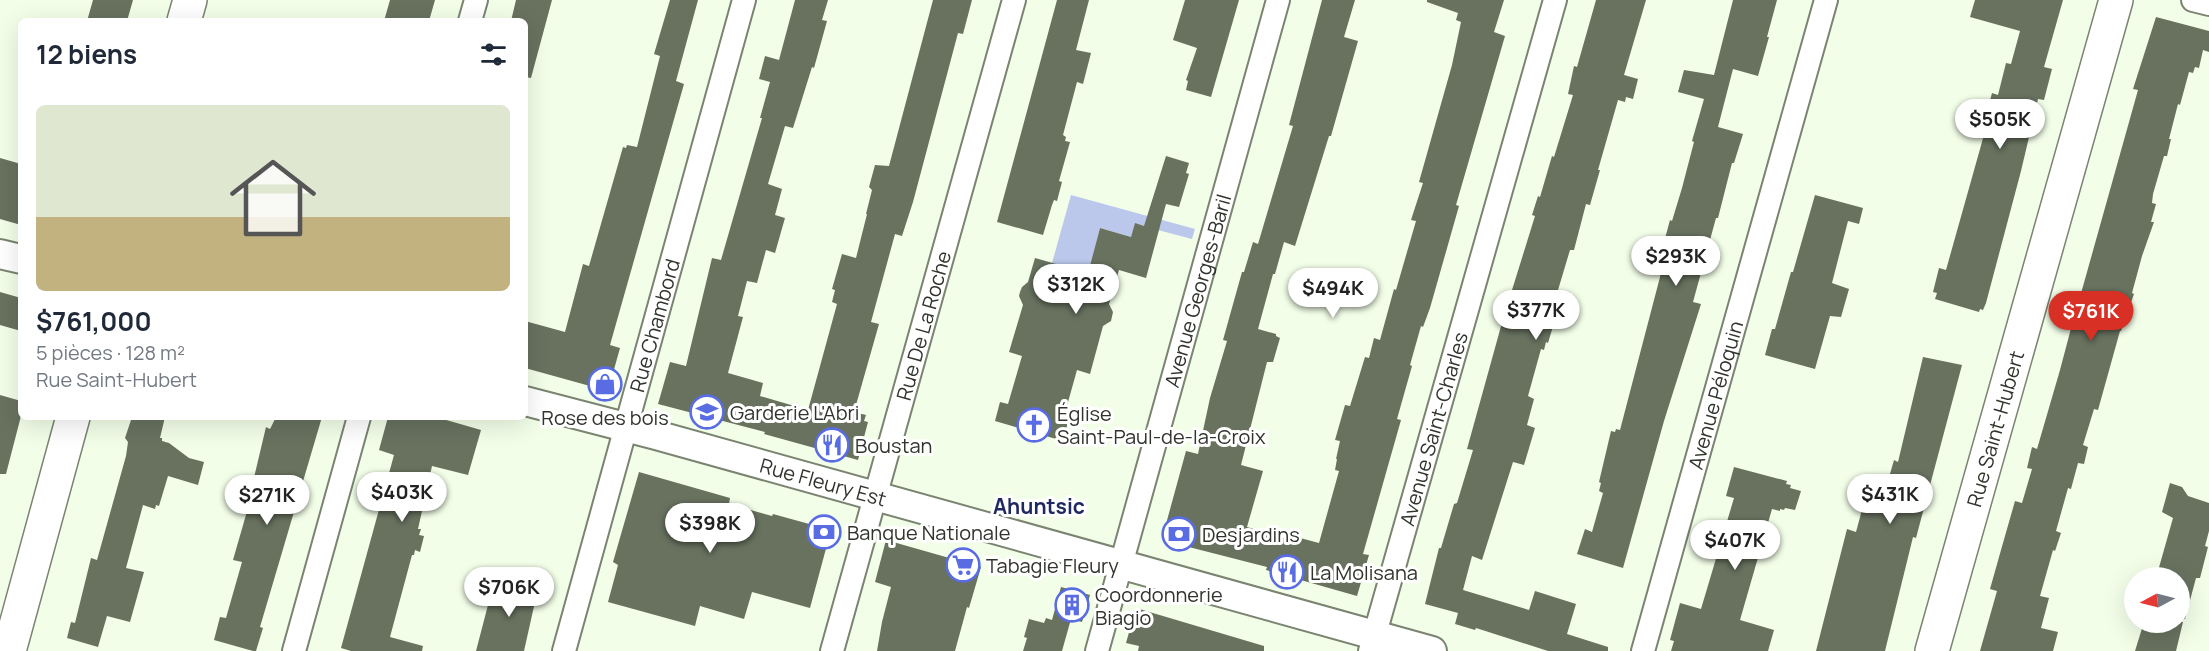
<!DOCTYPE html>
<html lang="fr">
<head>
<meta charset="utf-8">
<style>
  :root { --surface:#fff; --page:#f2f2f3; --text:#1f2937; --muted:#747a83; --accent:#d93025 }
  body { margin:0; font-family:Manrope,sans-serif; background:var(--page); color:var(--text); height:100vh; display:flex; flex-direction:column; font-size:22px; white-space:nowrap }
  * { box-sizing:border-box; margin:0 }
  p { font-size:20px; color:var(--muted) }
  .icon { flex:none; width:33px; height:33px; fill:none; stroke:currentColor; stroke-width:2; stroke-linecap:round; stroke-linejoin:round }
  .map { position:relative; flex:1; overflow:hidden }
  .side { position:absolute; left:18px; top:18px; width:510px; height:402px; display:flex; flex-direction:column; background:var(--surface); border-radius:9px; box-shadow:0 6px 24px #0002 }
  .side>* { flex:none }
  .needle { width:39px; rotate:263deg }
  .fabs { position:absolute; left:2124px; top:567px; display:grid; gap:12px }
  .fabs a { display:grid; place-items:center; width:66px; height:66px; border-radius:50%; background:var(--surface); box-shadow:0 6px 24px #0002; font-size:30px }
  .price { position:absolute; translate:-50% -51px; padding:0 14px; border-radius:21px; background:#fff; color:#222; font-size:20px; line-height:39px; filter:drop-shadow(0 2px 3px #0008) }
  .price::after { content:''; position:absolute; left:50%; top:36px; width:18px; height:14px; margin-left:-9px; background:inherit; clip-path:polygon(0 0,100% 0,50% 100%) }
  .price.current { background:var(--accent); color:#fff }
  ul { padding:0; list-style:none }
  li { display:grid; align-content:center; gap:12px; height:318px; padding:0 18px }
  li span { display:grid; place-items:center; height:186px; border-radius:9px; color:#555 }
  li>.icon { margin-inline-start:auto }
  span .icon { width:108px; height:108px; fill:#fffc; stroke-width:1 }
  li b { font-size:26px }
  h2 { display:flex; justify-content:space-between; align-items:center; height:72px; padding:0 18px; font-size:26px }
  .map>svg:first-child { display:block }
</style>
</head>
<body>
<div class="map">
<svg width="2209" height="651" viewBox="0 0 2209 651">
  <rect width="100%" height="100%" fill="#f2fee8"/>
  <path fill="#bcc7ec" d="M1071,195L1195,229L1192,239L1135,224L1131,237L1100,228L1088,273L1052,263Z"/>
  <path fill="#68725f" d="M93,0H133L127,21H87Z
    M390,0H435L429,21H384Z
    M516,0H552L531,78L525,77V21H511Z
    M670,0H698L676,81L684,84L610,345L620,348L608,391L525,368V321L565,332L583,264L589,266L623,147L626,148L627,145L637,147L660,56L654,54Z
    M795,0H828L822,20L827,21L814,68L812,67L793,128L785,126L768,184L782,189L775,215L785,218L775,253L766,250L757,283L747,281L738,316L743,317L728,373L763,383L760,396L808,410L837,304L832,302L835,290L832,289L842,254L856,258L867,214H866L872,190L869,187L875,165L889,166L933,0H972L963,34L958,33L913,202L902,236L895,234L871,322L879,324L854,412L866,415L864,421L868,422L858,460L764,434L765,432L658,404L670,362L686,366L712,258L721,260L762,118H760L770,82L759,79L765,56L779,60Z
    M1057,0H1089L1076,50L1091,53L1083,84L1077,82L1063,135L1066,137L1065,141L1070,142L1059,181L1062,182L1057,201L1054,200L1052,205L1043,235L997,222Z
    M1185,0H1239L1211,97L1186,90L1188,81L1186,80L1197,48L1173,40Z
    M1322,0H1355L1344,37L1358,41L1331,136H1329L1295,246L1284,242L1275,274H1273L1258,329L1276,334V336L1280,338L1273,362H1267L1241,465L1263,471L1247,527L1288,539L1289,535L1319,543L1339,471L1335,470L1337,459H1336L1340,441L1335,440L1345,405L1350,406L1365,357L1369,358L1374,338L1380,340L1394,289L1396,290L1416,221L1411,220L1423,183L1419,182L1452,65L1461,22L1456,20L1458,13L1427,2V0H1504L1494,32L1505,36L1456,205L1459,206L1430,308L1423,327L1421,326L1410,365L1412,366L1397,419L1401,420L1363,554L1369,555L1357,596L1266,570L1267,567L1177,544L1166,524L1186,451L1198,454L1210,398L1227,341L1223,340L1242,272H1244L1253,242L1258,244L1293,126L1289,125Z
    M1596,0H1646L1624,75L1638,79L1633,99L1626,97L1625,102L1618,100L1598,170H1600L1590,205L1586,204L1574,250H1570L1558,290L1553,312L1557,313L1548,343L1546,342L1544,350L1541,349L1528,396L1534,399L1527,425L1535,428L1524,465L1513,462L1482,560L1472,556L1463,590L1529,610L1535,591L1576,604L1567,634L1608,647V651H1548L1476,628L1475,630L1455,624L1458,613L1425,604L1439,548H1441L1454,504L1457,503L1473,450L1467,449L1503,319L1535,216L1532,215L1538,196L1540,197L1552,156L1554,157L1573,95L1568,94L1574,66L1577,67Z
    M1733,0H1777L1767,37H1769L1758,76L1733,69L1718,127L1743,134L1734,163H1732L1718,218H1716L1693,302L1701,304L1664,421L1623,568L1577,554L1585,529L1592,532L1603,493L1599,491L1601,483L1599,482L1611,431L1615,432L1616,429L1620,430L1660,277L1661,269L1657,268L1670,220L1672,221L1682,188L1694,142L1692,141L1704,99L1678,92L1684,70L1714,75Z
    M1975,0H2063L2044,67L2052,69L2044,100L2038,99L2021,171L1986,303L1983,310L1980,309L1979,312L1935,299L1937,293L1933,292L1939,268L1946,270L1989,117L1986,116L1992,93L1998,95L2006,63L2011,64L2020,31L1970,17Z
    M2156,17L2209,31V52L2203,50L2199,68L2195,67L2193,73L2189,72L2180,105L2178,104L2169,139H2171L2167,156H2164L2153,194L2152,203L2156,204L2151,222H2154L2142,256L2132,293L2134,294L2121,331H2120L2098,410L2094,409L2083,445L2088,447L2084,464L2078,463L2071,489L2068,488L2056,531L2061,533L2055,551L2053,550L2040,596L2049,598L2041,628L2058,632L2053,651H1980L1997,591L1990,589L2001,550L2015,501L2022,503L2032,469L2027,468L2032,447L2037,449L2060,370L2074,317L2069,316L2075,296L2080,297L2138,90L2133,89Z
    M1166,156L1189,163L1186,173L1189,174L1179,207L1166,204L1146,278L1119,270L1109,304L1113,312L1111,321L1103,326L1090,374L1077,370L1063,420L1068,422L1063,441L995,421L1000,402L1008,404L1022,356L1009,352L1023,305L1019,296L1020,292L1022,287L1028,282L1035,258L1088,273L1100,228L1131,237L1135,223L1144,226Z
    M0,158L21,164V225L0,219Z
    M1815,195L1863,208L1859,224L1848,221L1832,283L1849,289L1841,317L1830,316L1815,369L1765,355L1772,329H1775L1791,272H1793Z
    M0,292L21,298V331L0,325Z
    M1923,357L1962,365L1916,538L1913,537L1885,651H1816L1847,529L1856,532L1863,506L1868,507L1870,502L1881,505L1894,460L1898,462Z
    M0,395L21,401V416L6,474H0Z
    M132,417H165L160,438H162V441L169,443L189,458L204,462L198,485L168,476L159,506L156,505L155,509L143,505L126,568L144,572L130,622L107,616L98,647L67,638L71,622L75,623L91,558L97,560L126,456L128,442L125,438Z
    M276,417H322L260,627L263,628L256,651H253L214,640L220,617L226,618L242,562L233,560L254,487L252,486L266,427L270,429Z
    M388,417H436L481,430L468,475L432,466L418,529H421L419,535L424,536L420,552L415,550L414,555H412L390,637L423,646L422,651H351L341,648L394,455L379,450Z
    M1734,467L1787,481L1786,484L1791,485L1790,488L1801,491L1795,510L1785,508L1784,510L1780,509V511L1772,509L1740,620L1774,630L1768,651H1671L1674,641L1670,640L1680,603L1701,609L1734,498L1726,496Z
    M639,472L730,498L729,504L772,516L773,514L831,530L810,608L752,592L744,619L700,606L695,626L608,602L618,565L613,562Z
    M2170,483L2182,487L2188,496L2209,503V531L2205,546L2208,547L2200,578H2196L2185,619H2180V578H2156L2173,518L2162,512Z
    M886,540L981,567L969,608L967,607L955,651H877L882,622L891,587L875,582Z
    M508,577L539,584L524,651H476L488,605L495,606V602L501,604Z
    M1061,587L1090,595L1082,622L1071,619L1062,651H1023L1027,638L1024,637L1029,619L1044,623L1046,618L1052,620Z
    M1136,608L1264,646V651H1138L1139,646L1126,643Z
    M2144,622H2183L2176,651H2135Z"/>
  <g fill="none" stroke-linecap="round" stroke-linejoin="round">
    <defs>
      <g id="minor">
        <path d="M2193,0L2209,4"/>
        <path d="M470,21L476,0"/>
        <path d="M294,651L359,417"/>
        <path id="s1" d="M564,651L744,0"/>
        <path id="s2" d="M832,651L1014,0"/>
        <path id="s3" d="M1097,651L1278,0"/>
        <path id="s4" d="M1370,651L1555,0"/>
        <path id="s5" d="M1643,651L1826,0"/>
      </g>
      <g id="tertiary">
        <path d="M0,254L21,259"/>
        <path id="s6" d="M525,401L656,435L1432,651"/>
      </g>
      <g id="secondary">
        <path d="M184,21L190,0"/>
        <path d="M9,651L73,417"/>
        <path id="s7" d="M1932,651L2116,0"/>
      </g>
    </defs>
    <use href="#minor" stroke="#7a8471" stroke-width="26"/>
    <use href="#tertiary" stroke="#7a8471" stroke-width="32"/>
    <use href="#secondary" stroke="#7a8471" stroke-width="36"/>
    <use href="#minor" stroke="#fff" stroke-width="22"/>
    <use href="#tertiary" stroke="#fff" stroke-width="28"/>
    <use href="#secondary" stroke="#fff" stroke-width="33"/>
  </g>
  <defs>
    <symbol id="shop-ring" viewBox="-11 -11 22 22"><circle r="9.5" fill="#fff" stroke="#596ce3" stroke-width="1.5"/><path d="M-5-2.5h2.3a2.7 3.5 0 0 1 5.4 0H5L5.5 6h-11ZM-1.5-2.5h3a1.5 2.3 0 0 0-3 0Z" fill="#596ce3"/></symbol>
    <symbol id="school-ring" viewBox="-11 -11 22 22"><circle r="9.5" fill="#fff" stroke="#596ce3" stroke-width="1.5"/><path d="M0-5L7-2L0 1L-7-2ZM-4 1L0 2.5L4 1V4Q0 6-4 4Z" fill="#596ce3"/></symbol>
    <symbol id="church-ring" viewBox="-11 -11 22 22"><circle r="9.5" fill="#fff" stroke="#596ce3" stroke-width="1.5"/><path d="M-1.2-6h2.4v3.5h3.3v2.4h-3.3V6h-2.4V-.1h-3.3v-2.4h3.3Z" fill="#596ce3"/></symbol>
    <symbol id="restaurant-ring" viewBox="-11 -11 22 22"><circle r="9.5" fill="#fff" stroke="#596ce3" stroke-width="1.5"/><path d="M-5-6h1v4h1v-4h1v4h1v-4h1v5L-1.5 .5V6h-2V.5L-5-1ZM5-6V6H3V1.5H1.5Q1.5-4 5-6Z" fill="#596ce3"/></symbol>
    <symbol id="bank-ring" viewBox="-11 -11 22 22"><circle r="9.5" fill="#fff" stroke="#596ce3" stroke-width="1.5"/><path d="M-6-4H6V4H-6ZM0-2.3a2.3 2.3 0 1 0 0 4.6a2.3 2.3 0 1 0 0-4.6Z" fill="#596ce3"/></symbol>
    <symbol id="supermarket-ring" viewBox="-11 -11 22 22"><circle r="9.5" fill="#fff" stroke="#596ce3" stroke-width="1.5"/><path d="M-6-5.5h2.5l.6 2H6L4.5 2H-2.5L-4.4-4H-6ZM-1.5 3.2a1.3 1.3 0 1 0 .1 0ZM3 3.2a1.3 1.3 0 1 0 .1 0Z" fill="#596ce3"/></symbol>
    <symbol id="building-ring" viewBox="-11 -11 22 22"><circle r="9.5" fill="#fff" stroke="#596ce3" stroke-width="1.5"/><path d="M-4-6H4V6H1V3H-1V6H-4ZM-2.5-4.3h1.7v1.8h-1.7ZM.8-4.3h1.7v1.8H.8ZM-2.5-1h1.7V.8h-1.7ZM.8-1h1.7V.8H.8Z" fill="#596ce3"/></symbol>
  </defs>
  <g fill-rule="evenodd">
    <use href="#shop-ring" x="586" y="365" width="38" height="38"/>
    <use href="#school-ring" x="688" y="393" width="38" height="38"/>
    <use href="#church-ring" x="1015" y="406" width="38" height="38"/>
    <use href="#restaurant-ring" x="813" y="426" width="38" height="38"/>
    <use href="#bank-ring" x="805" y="513" width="38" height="38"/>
    <use href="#bank-ring" x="1160" y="515" width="38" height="38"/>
    <use href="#supermarket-ring" x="944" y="546" width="38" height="38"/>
    <use href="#restaurant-ring" x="1268" y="553" width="38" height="38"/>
    <use href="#building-ring" x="1053" y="586" width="38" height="38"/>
  </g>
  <g text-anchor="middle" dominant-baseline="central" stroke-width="6" stroke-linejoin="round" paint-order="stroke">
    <g font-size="20" fill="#30342c" stroke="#fff">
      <text stroke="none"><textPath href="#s3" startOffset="374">Avenue Georges-Baril</textPath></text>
      <text stroke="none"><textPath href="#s1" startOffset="338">Rue Chambord</textPath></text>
      <text stroke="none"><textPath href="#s2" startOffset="338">Rue De La Roche</textPath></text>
      <text stroke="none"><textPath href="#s5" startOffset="266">Avenue Péloquin</textPath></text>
      <text stroke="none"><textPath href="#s4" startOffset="231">Avenue Saint-Charles</textPath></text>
      <text stroke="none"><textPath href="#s7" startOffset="231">Rue Saint-Hubert</textPath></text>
      <text stroke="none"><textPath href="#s6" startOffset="309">Rue Fleury Est</textPath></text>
    </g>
    <g font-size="20" fill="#30342c" stroke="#fff" text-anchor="start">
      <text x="730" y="412">Garderie L'Abri</text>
      <text x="1057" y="413">Église<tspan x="1057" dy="23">Saint-Paul-de-la-Croix</tspan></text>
      <text x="605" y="417" text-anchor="middle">Rose des bois</text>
      <text x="855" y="445">Boustan</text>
      <text x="847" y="532">Banque Nationale</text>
      <text x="1202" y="534">Desjardins</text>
      <text x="986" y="565">Tabagie Fleury</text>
      <text x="1310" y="572">La Molisana</text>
      <text x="1095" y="594">Coordonnerie<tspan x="1095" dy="23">Biagio</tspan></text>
    </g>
    <g font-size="21" font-weight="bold" fill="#202861" stroke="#fff">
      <text x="1039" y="506">Ahuntsic</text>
    </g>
  </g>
</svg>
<div class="fabs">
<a><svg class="needle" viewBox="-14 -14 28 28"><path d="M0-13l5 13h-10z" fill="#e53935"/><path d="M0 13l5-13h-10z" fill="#747a83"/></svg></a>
</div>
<b class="price" style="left:2000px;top:150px">$505K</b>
<b class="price" style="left:1676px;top:287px">$293K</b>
<b class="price" style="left:1076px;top:315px">$312K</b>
<b class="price" style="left:1333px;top:319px">$494K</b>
<b class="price" style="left:1536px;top:341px">$377K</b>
<b class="price current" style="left:2091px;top:342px">$761K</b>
<b class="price" style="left:402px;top:523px">$403K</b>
<b class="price" style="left:1890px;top:525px">$431K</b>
<b class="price" style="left:267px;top:526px">$271K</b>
<b class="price" style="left:710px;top:554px">$398K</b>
<b class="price" style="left:1735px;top:571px">$407K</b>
<b class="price" style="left:509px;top:618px">$706K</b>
<section class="side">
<h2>12 biens<svg class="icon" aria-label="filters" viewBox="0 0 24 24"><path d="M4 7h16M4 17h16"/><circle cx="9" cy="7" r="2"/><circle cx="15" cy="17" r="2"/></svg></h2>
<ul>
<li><span style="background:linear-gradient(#dfe7d0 60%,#c2b280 0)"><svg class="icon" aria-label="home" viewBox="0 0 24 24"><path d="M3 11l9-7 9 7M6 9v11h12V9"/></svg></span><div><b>$761,000</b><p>5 pièces · 128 m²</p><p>Rue Saint-Hubert</p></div></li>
</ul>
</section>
</div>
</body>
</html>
